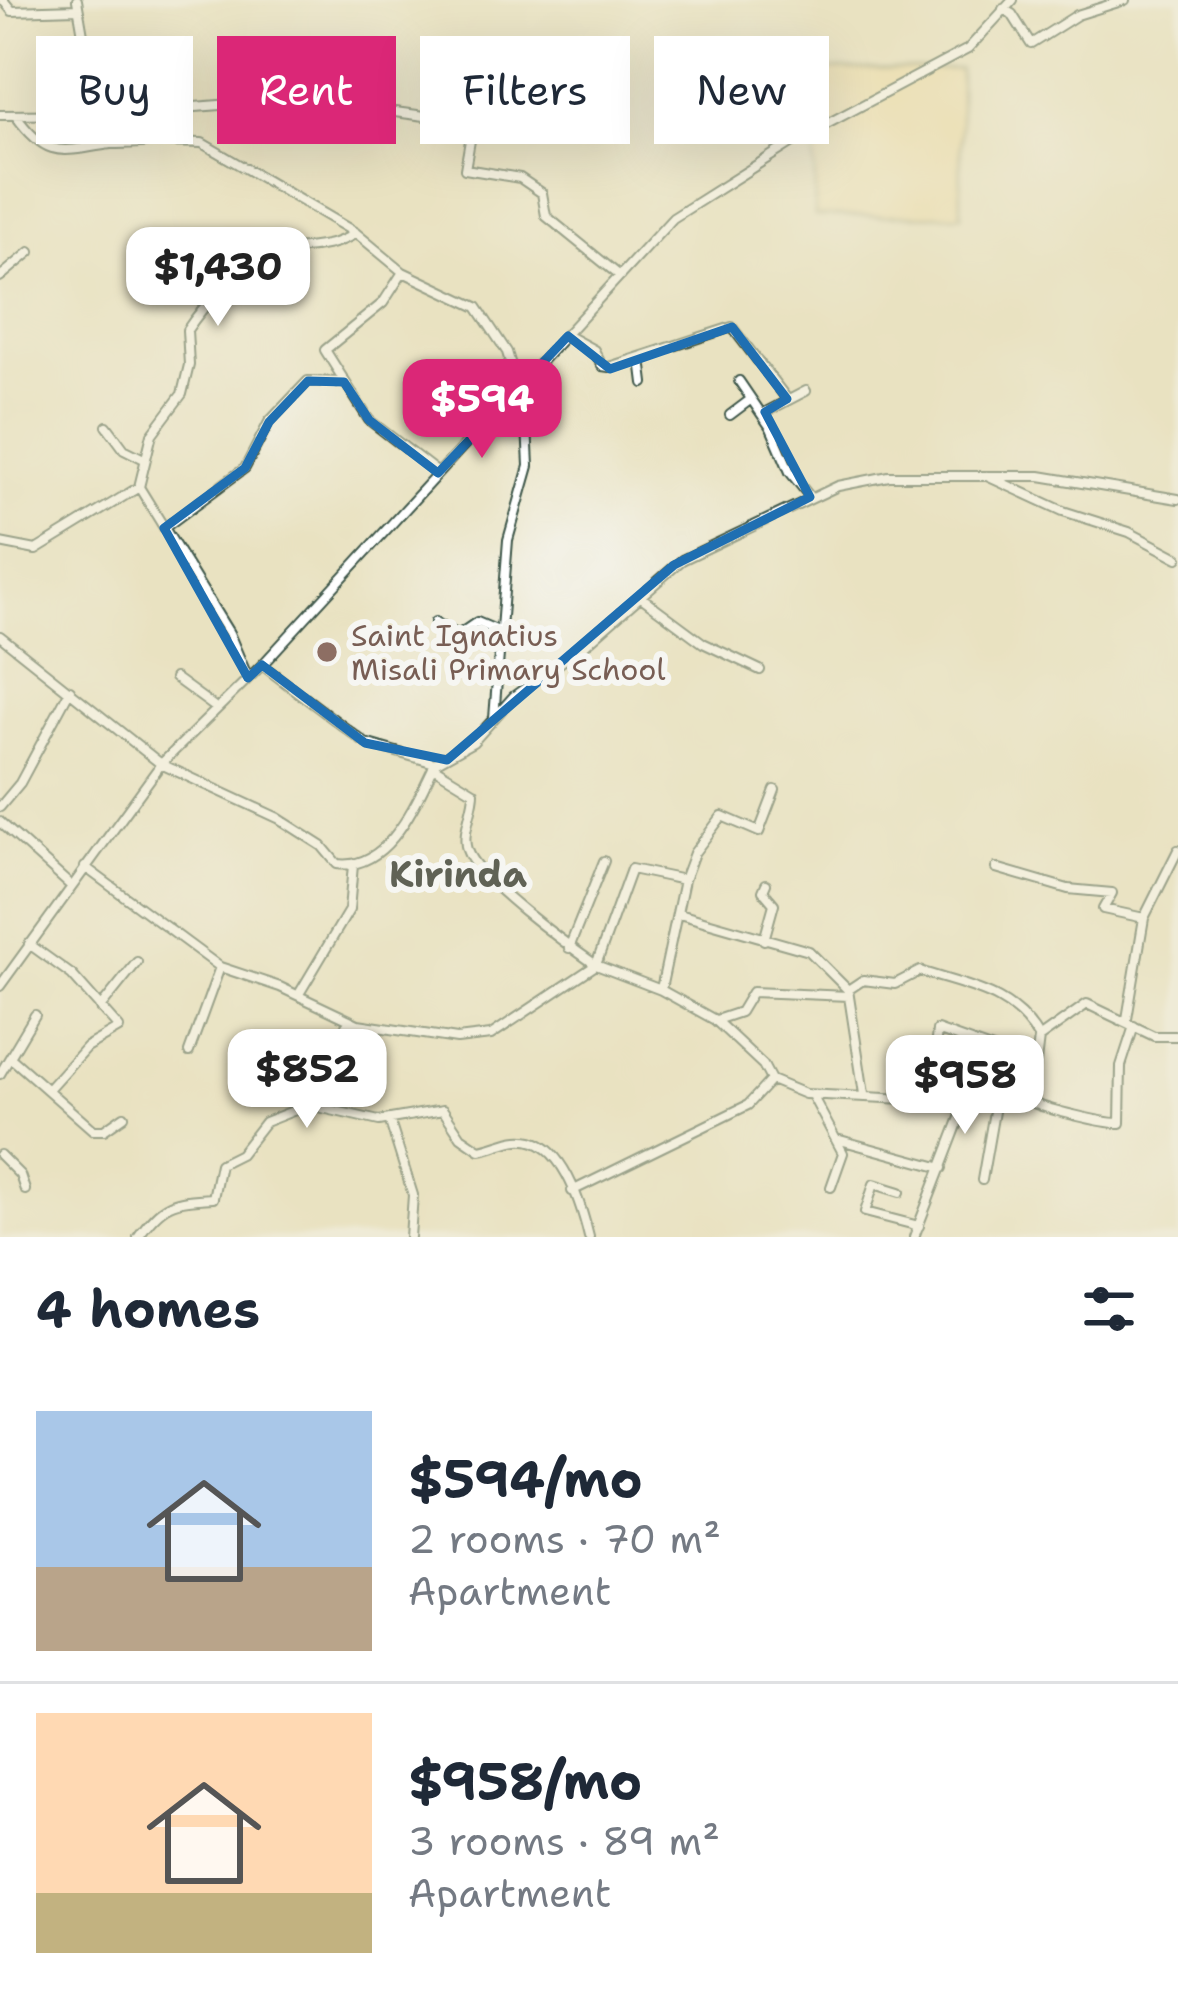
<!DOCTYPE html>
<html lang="en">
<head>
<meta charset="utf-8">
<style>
  :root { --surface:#fff; --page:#f6f6f7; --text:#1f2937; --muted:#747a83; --line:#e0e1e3; --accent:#db2777 }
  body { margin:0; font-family:"Shantell Sans",sans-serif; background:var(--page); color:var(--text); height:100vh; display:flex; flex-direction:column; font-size:45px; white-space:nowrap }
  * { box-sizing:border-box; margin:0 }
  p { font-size:39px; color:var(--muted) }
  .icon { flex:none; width:66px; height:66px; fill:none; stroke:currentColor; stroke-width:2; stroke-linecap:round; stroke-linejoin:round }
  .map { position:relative; height:1237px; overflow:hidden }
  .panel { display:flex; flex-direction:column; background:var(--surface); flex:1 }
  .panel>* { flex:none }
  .top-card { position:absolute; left:36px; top:36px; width:1107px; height:108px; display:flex; gap:24px }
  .price { position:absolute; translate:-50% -102px; padding:0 27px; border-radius:24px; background:#fff; color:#222; font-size:39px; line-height:78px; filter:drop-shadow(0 3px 6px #0008) }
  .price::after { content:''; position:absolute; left:50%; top:72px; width:36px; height:27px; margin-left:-18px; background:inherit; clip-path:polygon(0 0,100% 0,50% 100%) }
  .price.on { background:var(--accent); color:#fff }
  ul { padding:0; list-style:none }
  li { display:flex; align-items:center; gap:36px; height:300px; padding:0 36px }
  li+li { border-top:3px solid var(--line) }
  li span { display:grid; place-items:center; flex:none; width:336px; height:240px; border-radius:0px; color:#555 }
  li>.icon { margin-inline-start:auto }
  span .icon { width:144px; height:144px; fill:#fffc; stroke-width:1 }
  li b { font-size:51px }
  h2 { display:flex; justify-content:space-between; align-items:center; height:144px; padding:0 36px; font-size:51px }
  .chip { padding:0 42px; border-radius:0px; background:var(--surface); box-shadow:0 12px 48px #0002; font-size:42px; line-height:108px }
  .chip.on { background:var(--accent); color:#fff }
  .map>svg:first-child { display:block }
</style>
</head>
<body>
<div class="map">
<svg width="1178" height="1237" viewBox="0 0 1178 1237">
  <rect width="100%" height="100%" fill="#f6f6f2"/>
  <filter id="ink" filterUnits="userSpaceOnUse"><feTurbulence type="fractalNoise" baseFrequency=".00833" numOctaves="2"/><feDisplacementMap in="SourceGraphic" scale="24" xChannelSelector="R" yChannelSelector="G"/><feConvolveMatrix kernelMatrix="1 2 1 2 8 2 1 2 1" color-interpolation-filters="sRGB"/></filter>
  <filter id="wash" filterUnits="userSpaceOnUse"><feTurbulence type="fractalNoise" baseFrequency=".004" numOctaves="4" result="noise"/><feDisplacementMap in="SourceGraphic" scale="48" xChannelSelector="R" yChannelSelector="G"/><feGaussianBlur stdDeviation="2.7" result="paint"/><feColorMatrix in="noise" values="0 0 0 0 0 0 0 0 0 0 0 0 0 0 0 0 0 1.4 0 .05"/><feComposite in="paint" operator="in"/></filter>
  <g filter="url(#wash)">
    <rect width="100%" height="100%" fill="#e9e2c1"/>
    <path fill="#eeda9e" stroke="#868c69" stroke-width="3" d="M960,69L961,215L815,216L814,70Z"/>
  </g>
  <g filter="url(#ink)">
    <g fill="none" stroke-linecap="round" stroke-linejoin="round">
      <defs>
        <path id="minor" d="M3,0L12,11L77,9
          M77,0L97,115
          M1003,9L1012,14L1031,44L1077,15L1125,0
          M0,115L106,114L296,99L463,121L472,129L465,169L520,178L542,193L546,216L620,276
          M16,116C49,162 64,150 111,144C129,143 145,145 161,139
          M119,117L166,142L202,143L356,233L403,272L477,307L507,352L518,389
          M403,272L383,303L325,350L369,420L438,473
          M0,277L30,252
          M568,336L594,350L602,366L609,367L732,327L787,399
          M641,359L644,383
          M739,381L771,428L790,472L810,497
          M762,414L806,391
          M730,415L750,400
          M107,426L124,449L142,458
          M987,476L1063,511L1129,532L1178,558
          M164,528L245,468L269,422L308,381L344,382
          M0,543L36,550L139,487
          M641,597L703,643L760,670
          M435,622L458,635L477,622L503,633
          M0,636L161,764L278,818L322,846L337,864C389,871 416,802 435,764
          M262,665L365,743L435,763L473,742L514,696L585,645L682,560L838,486L889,476H1040L1178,499
          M175,678L216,708
          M248,678L229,633L139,487L152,434L182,394L189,365L187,330C201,309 239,265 263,256C293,244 326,253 356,233
          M494,718L508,540L529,466L525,383
          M433,767L474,792C474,810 461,832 467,850C476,879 569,946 596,965L631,869L684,880
          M0,807L20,783L70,690
          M0,822L70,885
          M85,867L220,967L280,987L358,1024L457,1039L491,1035L596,965L661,990L715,1020L763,1065L771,1080L805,1094L966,1102L914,1237
          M996,868L1068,889L1112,893L1103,909L1144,918
          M679,914L809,951L848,990
          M764,940L774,904L763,891L766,884
          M29,944L72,975L119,1028L86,1047L50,1087
          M569,948L604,861
          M0,986L161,764L262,665L673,218L793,142L968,49L1013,0
          M661,989L684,880L694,853L722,816L759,832L775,790
          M299,994L349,910L353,865
          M100,1008L137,962
          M1127,1019L1144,918L1178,850
          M716,1020L740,1012L752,992L849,996
          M189,1052L220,967
          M11,1058L93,1130H104L124,1116
          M0,1074L35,1015
          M864,1094L848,990L863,980L895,984L920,971C967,987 1012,991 1039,1038
          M813,1097L843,1153L831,1187
          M930,1099L937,1030L1035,1065
          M966,1102H1031L1039,1038L1087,1004L1154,1036H1178
          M1031,1102C1045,1109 1106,1124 1120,1123L1121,1066L1134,1026
          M305,1104L379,1121L443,1110L461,1137L480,1150C493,1148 506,1141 518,1140C561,1136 581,1204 589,1237
          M389,1119L413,1195L410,1237
          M840,1140L942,1168
          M0,1155L20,1175L25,1190
          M982,1180L996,1100
          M572,1191L748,1105L771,1080
          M900,1192L874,1184L865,1212L919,1226
          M138,1237C162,1202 173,1200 213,1198L220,1164L240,1154L265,1122L303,1107L321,1059L350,1021"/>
      </defs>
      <use href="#minor" stroke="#3d5649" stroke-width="12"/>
      <use href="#minor" stroke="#fff" stroke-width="8"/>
    </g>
  </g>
  <path d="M0 0H1178V1237H0ZM732,327L787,399L765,412L810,497L674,565L447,760L365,743L262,665L248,678L164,528L245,468L269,422L308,381L344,382L369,420L438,473L568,336L610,369Z" fill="#e9e2c1" fill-opacity=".55" fill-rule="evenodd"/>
  <path fill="none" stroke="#1f6fb2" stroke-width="9" stroke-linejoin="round" d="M732,327L787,399L765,412L810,497L674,565L447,760L365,743L262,665L248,678L164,528L245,468L269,422L308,381L344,382L369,420L438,473L568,336L610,369Z"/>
  <circle fill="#8d6e63" stroke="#f6f6f2" stroke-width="4.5" cx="327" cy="652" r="12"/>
  <g text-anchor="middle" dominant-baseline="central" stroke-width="12" stroke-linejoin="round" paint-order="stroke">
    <g font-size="30" fill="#785e54" stroke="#f6f6f2" text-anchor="start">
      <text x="351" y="635">Saint Ignatius<tspan x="351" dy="34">Misali Primary School</tspan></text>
    </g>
    <g font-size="36" font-weight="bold" fill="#606255" stroke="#f6f6f2">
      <text x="458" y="874">Kirinda</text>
    </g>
  </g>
</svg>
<b class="price" style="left:218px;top:329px">$1,430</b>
<b class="price on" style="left:482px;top:461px">$594</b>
<b class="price" style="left:307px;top:1131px">$852</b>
<b class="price" style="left:965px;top:1137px">$958</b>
<div class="top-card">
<a class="chip">Buy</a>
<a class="chip on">Rent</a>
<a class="chip">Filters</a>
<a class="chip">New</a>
</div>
</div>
<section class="panel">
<h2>4 homes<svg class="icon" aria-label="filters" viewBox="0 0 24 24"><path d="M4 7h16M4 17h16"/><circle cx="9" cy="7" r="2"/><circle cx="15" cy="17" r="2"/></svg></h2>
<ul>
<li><span style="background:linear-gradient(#a9c7e8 65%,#b9a48a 0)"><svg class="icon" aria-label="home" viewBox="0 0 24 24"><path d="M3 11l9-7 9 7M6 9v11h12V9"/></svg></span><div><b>$594/mo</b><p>2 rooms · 70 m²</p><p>Apartment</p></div></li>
<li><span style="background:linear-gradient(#ffd9b3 75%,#c2b280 0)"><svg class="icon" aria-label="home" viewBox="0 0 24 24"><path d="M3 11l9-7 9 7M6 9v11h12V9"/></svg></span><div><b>$958/mo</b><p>3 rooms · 89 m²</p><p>Apartment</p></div></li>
</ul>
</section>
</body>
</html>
